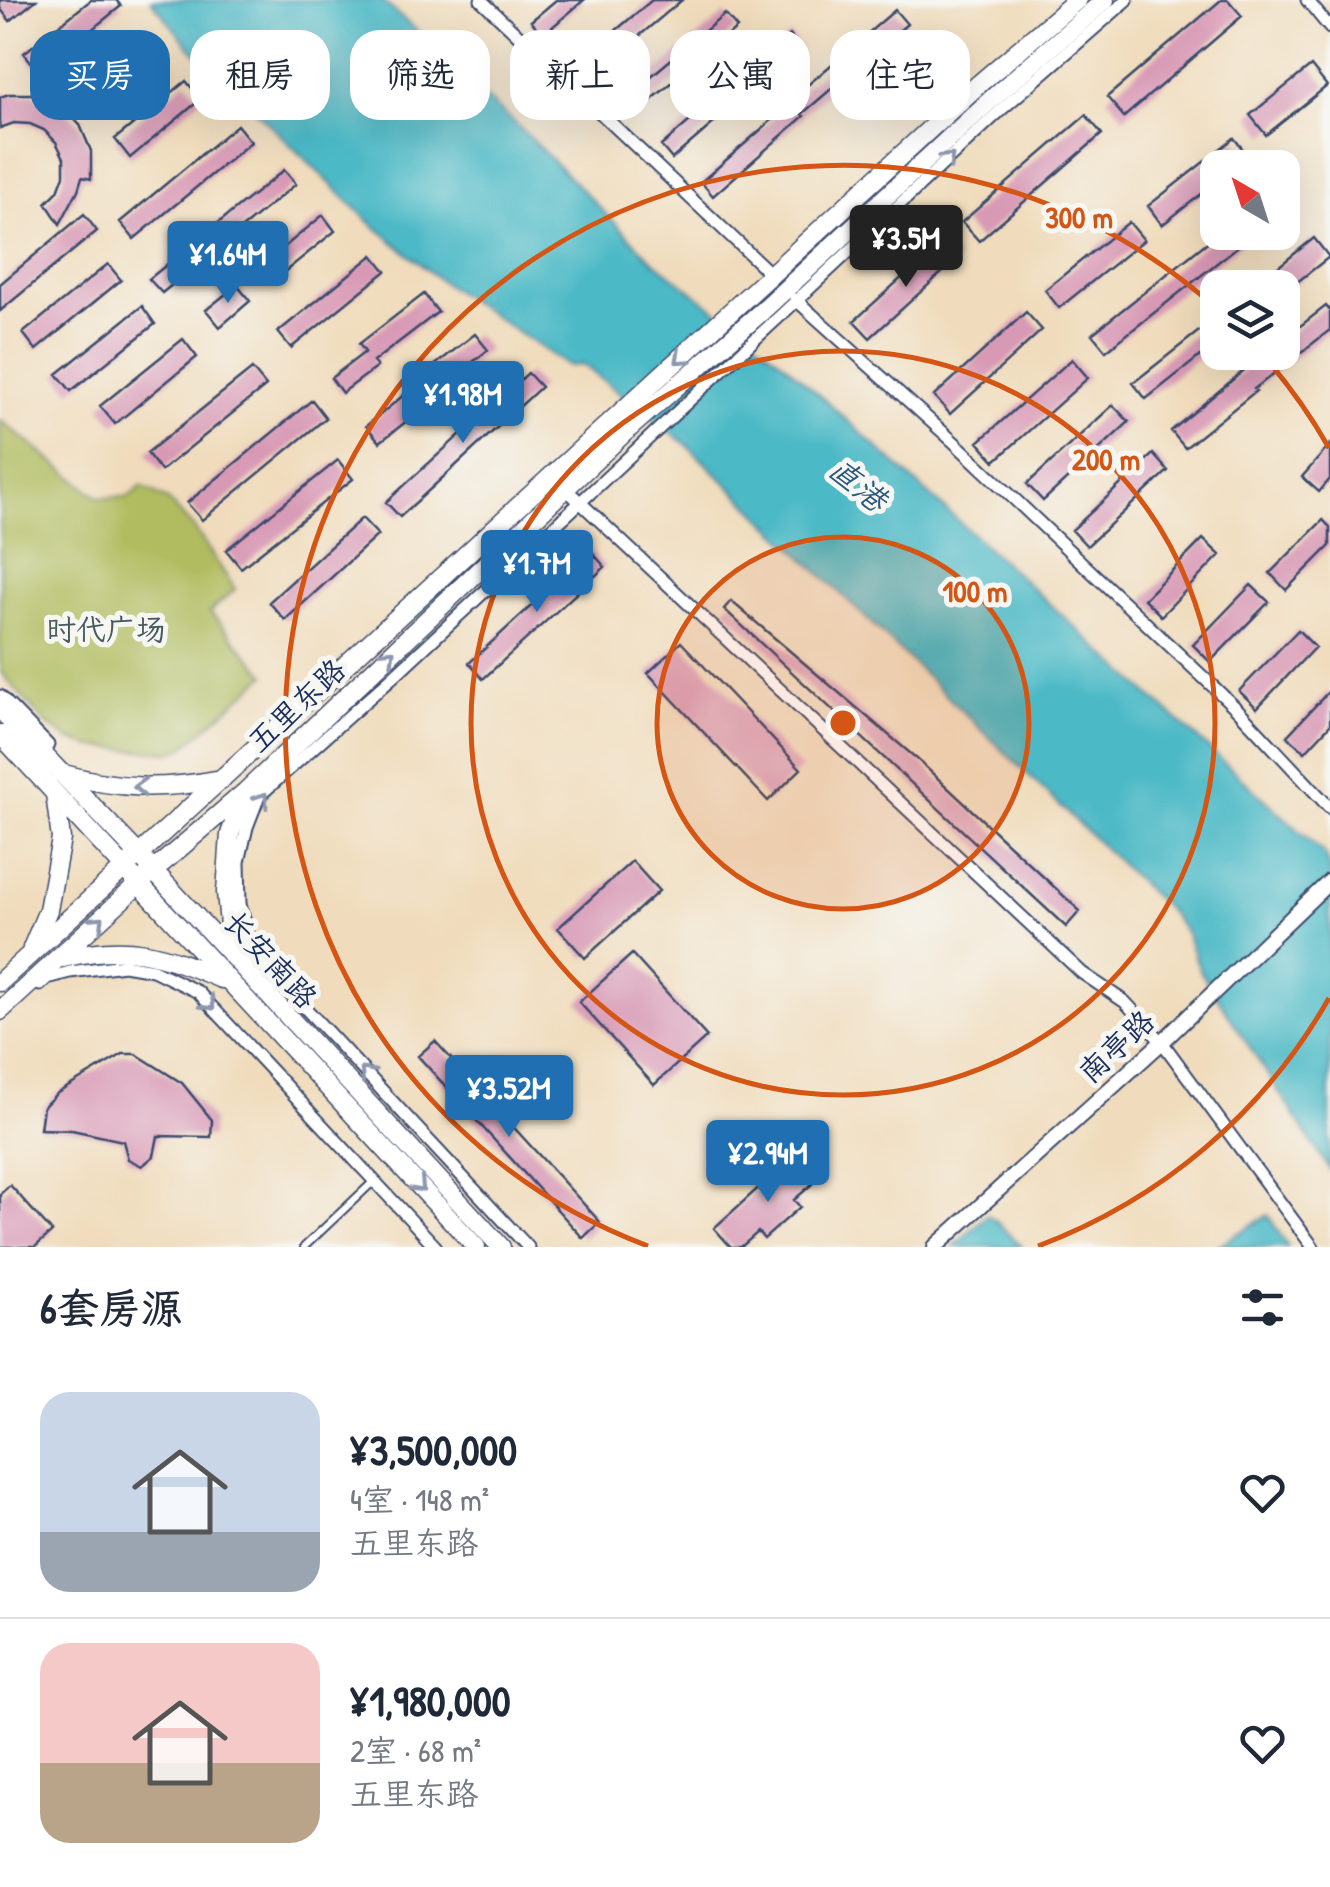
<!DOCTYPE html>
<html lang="zh">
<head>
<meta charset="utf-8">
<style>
  :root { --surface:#fff; --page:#f2f2f3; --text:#1f2937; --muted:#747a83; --line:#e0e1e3; --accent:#1f6fb2 }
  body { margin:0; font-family:"Patrick Hand","LXGW WenKai TC",sans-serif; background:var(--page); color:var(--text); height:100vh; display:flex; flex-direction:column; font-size:38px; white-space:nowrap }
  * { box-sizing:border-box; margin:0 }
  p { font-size:32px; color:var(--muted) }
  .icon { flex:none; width:55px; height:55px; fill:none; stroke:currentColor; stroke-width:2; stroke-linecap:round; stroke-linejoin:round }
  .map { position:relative; height:1247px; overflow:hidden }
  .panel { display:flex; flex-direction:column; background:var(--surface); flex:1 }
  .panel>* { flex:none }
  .banner { position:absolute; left:30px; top:30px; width:1270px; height:90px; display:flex; gap:20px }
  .needle { width:65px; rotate:321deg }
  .buttons { position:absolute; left:1200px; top:150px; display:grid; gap:20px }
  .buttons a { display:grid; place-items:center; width:100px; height:100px; border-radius:20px; background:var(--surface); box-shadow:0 10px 40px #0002; font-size:50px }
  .price { position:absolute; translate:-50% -85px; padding:0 22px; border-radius:10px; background:var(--accent); color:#fff; font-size:32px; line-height:65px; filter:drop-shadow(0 2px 5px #0008) }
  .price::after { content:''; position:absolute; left:50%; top:60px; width:30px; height:22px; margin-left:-15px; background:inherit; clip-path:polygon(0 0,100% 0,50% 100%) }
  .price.current { background:#222; color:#fff }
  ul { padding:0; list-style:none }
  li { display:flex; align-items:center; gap:30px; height:250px; padding:0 40px }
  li+li { border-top:2px solid var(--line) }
  li span { display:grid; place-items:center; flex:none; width:280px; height:200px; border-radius:30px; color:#555 }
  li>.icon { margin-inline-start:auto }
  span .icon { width:120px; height:120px; fill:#fffc; stroke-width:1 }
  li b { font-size:42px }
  h2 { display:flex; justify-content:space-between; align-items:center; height:120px; padding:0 40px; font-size:42px }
  .pill { padding:0 35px; border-radius:30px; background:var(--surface); box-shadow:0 10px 40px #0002; font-size:35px; line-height:90px }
  .pill.current { background:var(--accent); color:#fff }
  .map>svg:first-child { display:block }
</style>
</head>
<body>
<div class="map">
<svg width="1330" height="1247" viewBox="0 0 1330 1247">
  <rect width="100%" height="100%" fill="#f6f6f2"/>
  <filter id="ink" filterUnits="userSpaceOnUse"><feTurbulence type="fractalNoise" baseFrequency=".01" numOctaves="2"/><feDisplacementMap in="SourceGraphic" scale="20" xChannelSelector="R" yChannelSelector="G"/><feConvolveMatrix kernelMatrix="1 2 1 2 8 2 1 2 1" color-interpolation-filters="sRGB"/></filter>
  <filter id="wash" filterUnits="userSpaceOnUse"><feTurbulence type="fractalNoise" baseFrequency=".0048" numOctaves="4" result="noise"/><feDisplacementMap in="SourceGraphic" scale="40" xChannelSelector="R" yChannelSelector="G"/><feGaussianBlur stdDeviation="2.25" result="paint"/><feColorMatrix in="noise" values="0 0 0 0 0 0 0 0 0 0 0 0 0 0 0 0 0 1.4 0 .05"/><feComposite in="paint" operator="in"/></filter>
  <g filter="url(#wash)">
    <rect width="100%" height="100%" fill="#f0dcbc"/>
    <path fill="#b0bc5e" stroke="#66765e" stroke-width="2.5" d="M0,420L99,498L129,497L141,486L167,500L194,528L235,589L210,612L266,675L183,748L170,752L92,747L68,739L44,722L0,671Z"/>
    <path fill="#4bb9c6" stroke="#337492" stroke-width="2.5" d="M151,0H381L443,53L455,72L514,122L652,260L783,362L1325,854L1330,868V1170L1200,971L1186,933L1168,910L686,444L583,365L569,366L442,282L372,224L187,44Z
      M987,1215L995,1220L1021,1247H953Z
      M1268,1215L1288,1247H1216Z"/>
    <g id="blocks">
      <path fill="#d899b5" d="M0,0H36L10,21L0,8Z
        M91,0H116L121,6L39,72L24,53Z
        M556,0H584L543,35L531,21Z
        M652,0H682L589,78L577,63Z
        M1221,0H1228L1242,16L1124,117L1107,97Z
        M895,10L907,24L802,114L804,116L713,196L701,182L805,91L803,89Z
        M725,14L737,28L630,118L618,104Z
        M141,35L155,51L94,101L81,84Z
        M790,35L802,49L750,92L738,78Z
        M1311,66L1327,86L1266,135L1250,115Z
        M186,81L201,99L130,158L115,139Z
        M9,94H34L60,105L80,125L91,151V179L82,177L78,190L60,224L46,203L58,191L64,175V158L56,142L44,130L30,124L14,123L0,128V97Z
        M713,101L724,114L672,159L661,146Z
        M1086,115L1102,134L979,241L962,222Z
        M237,125L251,142L134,239L120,222Z
        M1234,138L1249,157L1235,168H1218V181L1162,225L1148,206Z
        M284,170L296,184L162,293L149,279Z
        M84,214L97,231L0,311V284Z
        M323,215L335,231L272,282L260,267Z
        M1129,222L1144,240L1059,308L1045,290Z
        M1220,232H1256L1106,351L1092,334Z
        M1314,238L1329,257L1282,294V288H1252Z
        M941,242L957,259L870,338L854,321Z
        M373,255L386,271L291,348L278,332Z
        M108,264L121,280L36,350L23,333Z
        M237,285L250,301L220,327L206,310Z
        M424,294L438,312L373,362L377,367L342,393L331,378L365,352L359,344Z
        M142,306L155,324L71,391L57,374Z
        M1326,306L1330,311V330L1254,389L1256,391L1185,448L1171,431L1266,352H1282V340Z
        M1026,312L1042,330L950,414L934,396Z
        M1218,316V342L1146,399L1133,383Z
        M475,334L488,350L409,413L412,417L380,442L366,426L410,390L408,386Z
        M183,339L197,357L115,424L100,406Z
        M1072,359L1088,378L995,461L978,442Z
        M252,369L266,386L161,471L147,453Z
        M528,373L541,387L400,517L386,502Z
        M312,400L326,418L202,520L187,503Z
        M1113,405L1129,422L1043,501L1027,484Z
        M1330,445V479L1319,492L1302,477Z
        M1153,454L1168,471L1087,546L1072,530Z
        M338,460L353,479L241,568L226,550Z
        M362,518L378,535L285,620L269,602Z
        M1323,520L1330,527V546L1286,590L1270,573Z
        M1203,539L1220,555L1161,616L1144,599Z
        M591,551L605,567L483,679L469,663Z
        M1251,585L1269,602L1210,662L1193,645Z
        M731,601L917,759L1080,911L1066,927L724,609Z
        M1298,630L1315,647L1257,708L1239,691Z
        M681,642L801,769L768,801L648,673Z
        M1330,690V725L1305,752L1287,736Z
        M632,861L659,891L585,958L558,928Z
        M632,954L707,1037L654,1085L579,1002Z
        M435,1041L600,1222L583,1238L418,1056Z
        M123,1054H136L182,1083L212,1120L211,1137L158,1136L154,1156L142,1166L128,1159L123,1141L72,1130L40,1129L43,1107L56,1094Z
        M796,1154L818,1179L794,1200L800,1207L764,1239L758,1232L741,1247H731L714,1228Z
        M10,1185L52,1232L35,1247H0V1194Z"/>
    </g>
  </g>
  <g filter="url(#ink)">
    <use href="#blocks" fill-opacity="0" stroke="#3b496c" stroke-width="2.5"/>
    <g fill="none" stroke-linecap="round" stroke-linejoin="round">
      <defs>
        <path id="service" d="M304,1247L374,1181"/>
        <path id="minor" d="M481,0L772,275
          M1307,0L1330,28
          M795,299L955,443L1238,710L1330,808
          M551,475L1082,973L1125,1002L1162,1042L1313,1247
          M0,696L48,745
          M40,985L47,978L70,972L124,965L153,970L198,992L436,1247
          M528,1247L253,952L240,904L239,862L247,827L259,796L396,674L1003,108L1127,0"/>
        <path id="tertiary" d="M935,1247L1162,1042L1330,881"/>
        <path id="primary" d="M0,709L140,856L501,1247
          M0,734L476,1247
          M60,773C120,790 161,790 222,779
          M32,948L48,910L61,839L55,794
          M63,958C127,942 162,953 221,979
          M243,964L229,925L226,892L230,834L244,796
          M0,982L980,83L1077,0
          M0,1011L153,871L245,792L624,433L761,312L997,94L1105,0"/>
      </defs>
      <use href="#service" stroke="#3b496c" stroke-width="10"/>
      <use href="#minor" stroke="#3b496c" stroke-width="15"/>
      <use href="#tertiary" stroke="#3b496c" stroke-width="18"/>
      <use href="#primary" stroke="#3b496c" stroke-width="21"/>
      <use href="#service" stroke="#fff" stroke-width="6"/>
      <use href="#minor" stroke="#fff" stroke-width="11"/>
      <use href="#tertiary" stroke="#fff" stroke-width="14"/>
      <use href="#primary" stroke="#fff" stroke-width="18"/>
    </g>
    <defs><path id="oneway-chevron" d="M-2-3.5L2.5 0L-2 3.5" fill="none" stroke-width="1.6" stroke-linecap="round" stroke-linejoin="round" transform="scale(2.5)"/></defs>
    <g stroke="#8d97ae">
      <use href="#oneway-chevron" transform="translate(948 159) rotate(-43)"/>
      <use href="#oneway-chevron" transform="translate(681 358) rotate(138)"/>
      <use href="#oneway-chevron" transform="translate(389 655) rotate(-43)"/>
      <use href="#oneway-chevron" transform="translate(140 787) rotate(-178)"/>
      <use href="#oneway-chevron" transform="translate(262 799) rotate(-56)"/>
      <use href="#oneway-chevron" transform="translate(98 922) rotate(-43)"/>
      <use href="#oneway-chevron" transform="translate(209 1004) rotate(46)"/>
      <use href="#oneway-chevron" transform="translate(366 1073) rotate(-133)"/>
      <use href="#oneway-chevron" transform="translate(419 1186) rotate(47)"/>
    </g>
  </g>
  <circle cx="843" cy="723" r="186" fill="#d45514" fill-opacity=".12"/>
  <g fill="none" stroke="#d45514" stroke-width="5">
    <circle cx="843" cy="723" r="186"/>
    <circle cx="843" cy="723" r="372"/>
    <path d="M1329 998A558 558 0 0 1 1038 1246M648 1246A558 558 0 1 1 1216 308M1261 353A558 558 0 0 1 1329 448"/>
  </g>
  <g text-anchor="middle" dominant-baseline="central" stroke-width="10" stroke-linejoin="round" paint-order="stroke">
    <g font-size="30" fill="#48595e" stroke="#f6f6f2">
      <text x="106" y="629">时代广场</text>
    </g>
    <g font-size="30" fill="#1b2f5e" stroke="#f6f6f2">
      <text transform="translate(296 705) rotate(-43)">五里东路</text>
      <text transform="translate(271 959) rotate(47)">长安南路</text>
      <text transform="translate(1116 1046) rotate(-43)">南亭路</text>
    </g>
    <g font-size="32" font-style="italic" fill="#29587d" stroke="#f6f6f2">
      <text transform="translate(858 484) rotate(39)">直港</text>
    </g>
  </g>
  <circle cx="843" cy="723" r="15" fill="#d45514" stroke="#f6f6f2" stroke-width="5"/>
  <g font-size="30" text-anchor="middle" font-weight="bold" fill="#d45514" stroke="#f6f6f2" stroke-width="10" stroke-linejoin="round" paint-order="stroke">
    <text x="1079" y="228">300 m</text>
    <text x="1106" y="470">200 m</text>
    <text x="975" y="602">100 m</text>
  </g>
</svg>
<div class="buttons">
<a><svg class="needle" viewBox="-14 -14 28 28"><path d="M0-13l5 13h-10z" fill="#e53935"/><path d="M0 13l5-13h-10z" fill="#747a83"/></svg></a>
<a><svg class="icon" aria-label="layers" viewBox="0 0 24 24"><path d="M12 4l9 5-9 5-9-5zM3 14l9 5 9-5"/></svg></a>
</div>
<b class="price current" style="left:906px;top:290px">¥3.5M</b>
<b class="price" style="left:228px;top:306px">¥1.64M</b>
<b class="price" style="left:463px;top:446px">¥1.98M</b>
<b class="price" style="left:537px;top:615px">¥1.7M</b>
<b class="price" style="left:509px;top:1140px">¥3.52M</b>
<b class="price" style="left:768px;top:1205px">¥2.94M</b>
<div class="banner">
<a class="pill current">买房</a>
<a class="pill">租房</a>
<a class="pill">筛选</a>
<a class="pill">新上</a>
<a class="pill">公寓</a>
<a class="pill">住宅</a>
</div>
</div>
<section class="panel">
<h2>6套房源<svg class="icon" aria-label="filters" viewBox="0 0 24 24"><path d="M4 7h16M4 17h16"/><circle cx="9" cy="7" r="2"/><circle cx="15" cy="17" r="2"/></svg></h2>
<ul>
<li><span style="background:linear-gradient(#c9d6e8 70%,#9aa5b1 0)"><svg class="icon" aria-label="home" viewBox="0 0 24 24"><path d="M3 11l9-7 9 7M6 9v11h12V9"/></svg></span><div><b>¥3,500,000</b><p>4室 · 148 m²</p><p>五里东路</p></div><svg class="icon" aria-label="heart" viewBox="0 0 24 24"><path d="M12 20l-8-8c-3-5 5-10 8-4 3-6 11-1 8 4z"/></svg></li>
<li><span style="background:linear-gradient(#f6c9c9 60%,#b9a48a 0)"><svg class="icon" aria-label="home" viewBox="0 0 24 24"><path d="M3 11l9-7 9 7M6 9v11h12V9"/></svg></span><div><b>¥1,980,000</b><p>2室 · 68 m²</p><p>五里东路</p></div><svg class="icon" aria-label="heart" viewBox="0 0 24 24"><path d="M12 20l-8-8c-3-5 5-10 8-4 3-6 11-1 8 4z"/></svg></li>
</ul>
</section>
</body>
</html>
